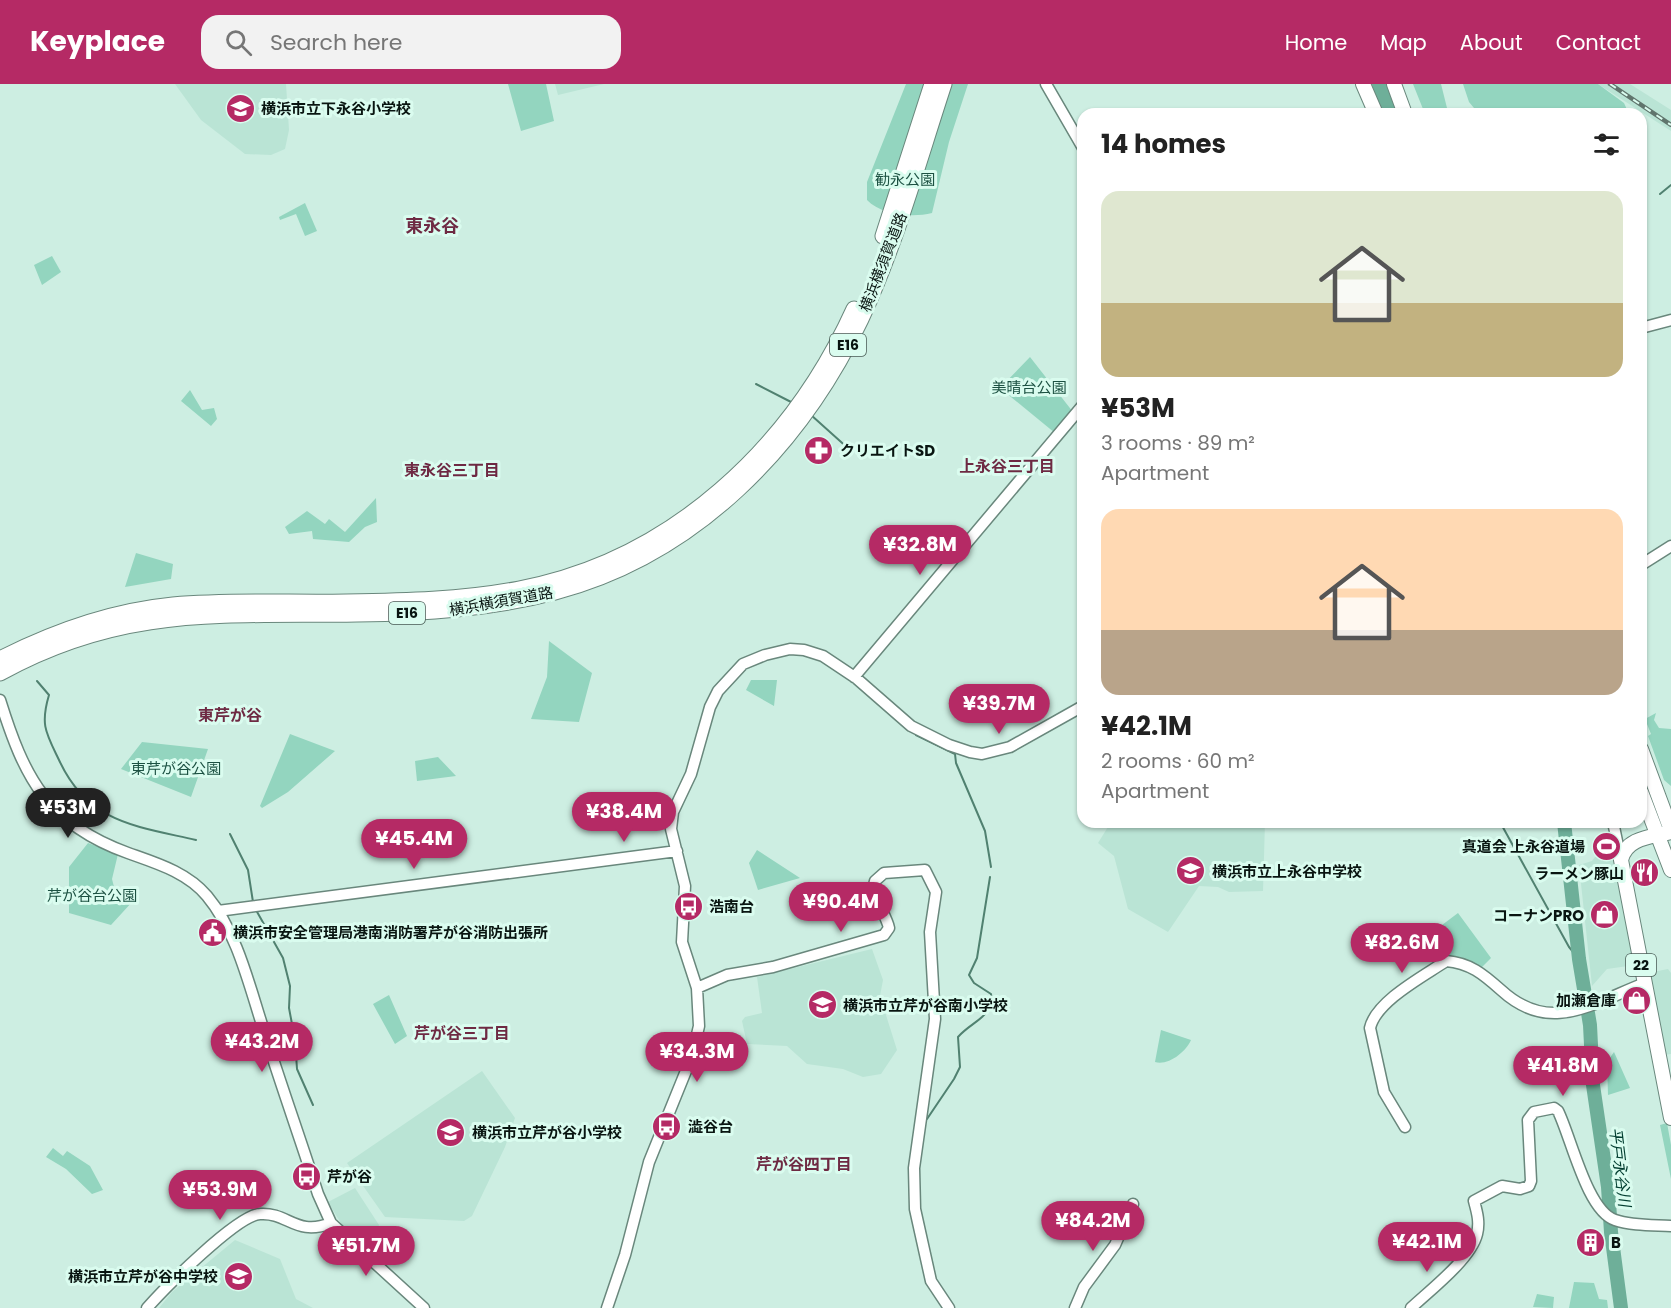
<!DOCTYPE html>
<html lang="en">
<head>
<meta charset="utf-8">
<style>
  :root { --surface:#fff; --page:#f2f2f2; --text:#222; --muted:#767676; --accent:#b52a65 }
  body { margin:0; font-family:Poppins,"Noto Sans JP",sans-serif; background:var(--page); color:var(--text); height:100vh; display:flex; flex-direction:column; font-size:22px; white-space:nowrap }
  * { box-sizing:border-box; margin:0 }
  p { font-size:20px; color:var(--muted) }
  .icon { flex:none; width:33px; height:33px; fill:none; stroke:currentColor; stroke-width:2; stroke-linecap:round; stroke-linejoin:round }
  .map { position:relative; flex:1; overflow:hidden }
  .side { position:absolute; left:1077px; top:24px; width:570px; height:720px; display:flex; flex-direction:column; background:var(--surface); border-radius:18px; box-shadow:0 2px 4px #0004 }
  .side>* { flex:none }
  .price { position:absolute; translate:-50% -51px; padding:0 14px; border-radius:21px; background:var(--accent); color:#fff; font-size:20px; line-height:39px; filter:drop-shadow(0 2px 3px #0008) }
  .price::after { content:''; position:absolute; left:50%; top:36px; width:18px; height:14px; margin-left:-9px; background:inherit; clip-path:polygon(0 0,100% 0,50% 100%) }
  .price.on { background:#222; color:#fff }
  ul { padding:0; list-style:none }
  li { display:grid; align-content:center; gap:12px; height:318px; padding:0 24px }
  li span { display:grid; place-items:center; height:186px; border-radius:18px; color:#555 }
  li>.icon { margin-inline-start:auto }
  span .icon { width:108px; height:108px; fill:#fffc; stroke-width:1 }
  li b { font-size:26px }
  h2 { display:flex; justify-content:space-between; align-items:center; height:72px; padding:0 24px; font-size:26px }
  header { display:flex; align-items:center; gap:36px; box-sizing:border-box; height:84px; padding:0 30px; background:var(--accent); color:#fff }
  header strong { font-size:28px }
  nav { display:flex; gap:33px; margin-inline-start:auto; font-size:21px }
  .search { width:420px; height:54px; background:var(--page); display:flex; align-items:center; gap:15px; box-sizing:border-box; padding:0 21px; border-radius:18px; color:var(--muted); font-size:22px }
  .map>svg:first-child { display:block }
</style>
</head>
<body>
<header>
<strong>Keyplace</strong>
<div class="search"><svg class="icon" aria-label="search" viewBox="0 0 24 24"><circle cx="10" cy="10" r="6"/><path d="M15 15l6 6"/></svg>Search here</div>
<nav><a>Home</a><a>Map</a><a>About</a><a>Contact</a></nav>
</header>
<div class="map">
<svg width="1671" height="1224" viewBox="0 0 1671 1224">
  <rect width="100%" height="100%" fill="#cdeee2"/>
  <path fill="#bae4d5" d="M175,0H286L289,46L285,65L271,71L245,70L201,36Z
    M555,0H604L558,11Z
    M1598,0H1630L1671,26V47Z
    M1111,738H1265L1263,807L1229,808L1218,803L1199,802L1168,848L1128,825L1114,772L1098,759Z
    M1613,769L1635,881L1607,885L1592,902L1579,781L1592,777L1595,773Z
    M872,865L883,896L880,912L897,966L881,990L863,993L843,985L807,980L787,962L747,960L742,937L745,933L762,929L757,893Z
    M1668,885L1671,889V970L1663,971L1648,889Z
    M482,987L515,1034L505,1063L472,1132L464,1137L385,1133L347,1079Z
    M355,1104L379,1141L368,1165L354,1156L342,1141L328,1118Z
    M235,1156L280,1175L296,1215L313,1224H159L172,1208Z"/>
  <path fill="#93d5bf" d="M508,0H546L554,37L521,47Z
    M906,0H968L949,58L932,129C912,134 881,131 867,116V98Z
    M1413,0H1441L1448,28L1425,30Z
    M1463,0H1598L1624,19L1629,30H1479L1469,18Z
    M305,119L317,147L305,152L296,130L280,136L279,133Z
    M52,172L61,188L42,201L34,181Z
    M1030,273L1073,328L1055,349L1000,304Z
    M190,306L202,326L214,324L217,335L211,342L181,317Z
    M376,414L377,438L365,443L349,458L313,455L312,447L289,450L285,443L307,427L325,440L329,435L345,448Z
    M136,469L173,480L171,495L125,503Z
    M549,557L592,589L579,638L531,635L547,593Z
    M751,596H777L774,622L746,606Z
    M1656,629L1654,636L1659,644L1671,645V702L1664,696L1648,652L1651,650L1645,635Z
    M290,650L335,667L288,708L262,724L260,722Z
    M142,658L208,665L191,713L121,685Z
    M438,673L456,692L417,697L415,677Z
    M88,759L118,770L112,795L114,803L133,817L111,841L69,829V783Z
    M757,766L800,794L758,806L749,779Z
    M1458,829L1491,874L1480,885L1447,874L1430,850Z
    M389,911L407,952L395,960L373,920Z
    M1161,946L1191,956C1186,968 1168,982 1155,978Z
    M1614,968L1630,1004L1608,1011L1607,978Z
    M1667,1039L1671,1061V1095L1660,1041Z
    M53,1064L63,1072L67,1067L90,1082L103,1106L92,1110L66,1085L46,1073Z
    M1574,1198L1594,1199L1599,1215L1607,1216L1608,1224H1569Z
    M1537,1210L1554,1213L1553,1224L1533,1223Z"/>
  <g fill="none" stroke-linecap="round" stroke-linejoin="round">
    <path stroke="#508170" stroke-width="2" d="M1660,110L1671,101
      M756,300L793,319
      M811,331L850,366
      M37,597L49,611C40,641 46,649 59,676C88,739 135,742 196,756
      M916,651L955,670L956,679L985,747L991,783
      M1500,738L1569,863L1579,875
      M230,750L248,786L253,818
      M256,826L283,874L290,902L289,924L295,956L297,985L313,1021
      M927,1035L954,995L960,983L958,953C972,937 994,933 991,910L974,899L969,891L977,874L990,793"/>
    <path stroke="#6eaf99" stroke-width="14" d="M1379,0L1390,30
      M1564,738L1579,875L1590,941L1593,1001L1608,1103L1611,1148L1621,1224"/>
    <defs>
      <path id="tertiary" d="M1046,0L1083,64
        M1641,244L1671,236
        M1641,481L1671,462
        M854,593L1083,321
        M0,616C24,693 47,740 128,769C156,779 187,788 207,812C238,849 250,905 265,950C282,1004 301,1057 318,1110L331,1139L424,1224
        M1613,738L1621,776
        M218,827L677,767
        M697,904L727,891L773,883L884,851L889,844C886,829 870,812 875,797L884,789L925,786L936,808L930,848L935,935L914,1084L915,1125L931,1197L949,1224
        M1405,1043L1384,1008L1370,944C1376,917 1424,892 1446,877C1470,879 1483,890 1501,906C1550,951 1591,920 1645,899
        M147,1224C164,1205 237,1131 260,1130C288,1128 296,1153 331,1139
        M607,1224L625,1171L649,1078L692,972L699,942L697,904L682,858L685,802L671,745L673,728L691,690L710,623L718,607L743,580L765,571L790,565L804,566L823,572L856,594L911,642L949,661L970,668L982,670L1010,663L1083,622
        M1075,1224L1084,1203L1115,1161L1133,1120
        M1411,1224C1429,1207 1471,1175 1477,1150C1480,1138 1477,1128 1474,1117L1502,1102L1520,1105L1529,1102L1531,1097L1528,1036L1534,1028L1554,1024L1558,1027C1571,1053 1587,1127 1615,1136C1632,1142 1654,1141 1671,1142"/>
      <path id="primary" d="M1363,0L1376,30
        M1394,0L1405,30
        M1641,665L1671,746
        M1641,708L1671,786
        M1671,748C1652,753 1626,753 1621,776L1671,1034"/>
      <path id="motorway" d="M883,152L932,0
        M0,575C55,547 112,527 173,521C231,516 289,519 346,518C404,517 462,516 519,505C672,476 791,364 854,225
        M0,589C123,521 223,532 357,530C424,529 490,525 555,508C695,471 800,363 861,235C896,160 918,79 944,0"/>
    </defs>
    <use href="#tertiary" stroke="#69877c" stroke-width="13"/>
    <use href="#primary" stroke="#69877c" stroke-width="16"/>
    <use href="#motorway" stroke="#69877c" stroke-width="17"/>
    <use href="#tertiary" stroke="#fff" stroke-width="10"/>
    <use href="#primary" stroke="#fff" stroke-width="14"/>
    <use href="#motorway" stroke="#fff" stroke-width="15"/>
    <defs>
      <path id="rail" d="M1610,0L1671,41"/>
    </defs>
    <use href="#rail" stroke="#60756d" stroke-width="4.5"/>
    <use href="#rail" stroke="#dafcef" stroke-width="2" stroke-dasharray="7" stroke-linecap="butt"/>
  </g>
  <defs>
    <symbol id="school-disc" viewBox="-11 -11 22 22"><circle r="9.5" fill="#b52a65" stroke="#dafcef"/><path d="M0-5L7-2L0 1L-7-2ZM-4 1L0 2.5L4 1V4Q0 6-4 4Z" fill="#fff"/></symbol>
    <symbol id="pharmacy-disc" viewBox="-11 -11 22 22"><circle r="9.5" fill="#b52a65" stroke="#dafcef"/><path d="M-2-6h4v4h4v4h-4v4h-4v-4h-4v-4h4Z" fill="#fff"/></symbol>
    <symbol id="stadium-disc" viewBox="-11 -11 22 22"><circle r="9.5" fill="#b52a65" stroke="#dafcef"/><path d="M0-5a6.5 5 0 1 0 0 10a6.5 5 0 1 0 0-10ZM-3.5-1.8h7v3.6h-7Z" fill="#fff"/></symbol>
    <symbol id="restaurant-disc" viewBox="-11 -11 22 22"><circle r="9.5" fill="#b52a65" stroke="#dafcef"/><path d="M-5-6h1v4h1v-4h1v4h1v-4h1v5L-1.5 .5V6h-2V.5L-5-1ZM5-6V6H3V1.5H1.5Q1.5-4 5-6Z" fill="#fff"/></symbol>
    <symbol id="bus-disc" viewBox="-11 -11 22 22"><circle r="9.5" fill="#b52a65" stroke="#dafcef"/><path d="M-5-6H5V4H4V6H2V4H-2V6H-4V4H-5ZM-3.5-4V0h7V-4ZM-3.5 1.2v1.5H-2V1.2ZM2 1.2v1.5H3.5V1.2Z" fill="#fff"/></symbol>
    <symbol id="shop-disc" viewBox="-11 -11 22 22"><circle r="9.5" fill="#b52a65" stroke="#dafcef"/><path d="M-5-2.5h2.3a2.7 3.5 0 0 1 5.4 0H5L5.5 6h-11ZM-1.5-2.5h3a1.5 2.3 0 0 0-3 0Z" fill="#fff"/></symbol>
    <symbol id="civic-disc" viewBox="-11 -11 22 22"><circle r="9.5" fill="#b52a65" stroke="#dafcef"/><path d="M-.6-6.5H3V-4.5H.6V-3L4-1V1h2V6H-6V1h2V-1L-.6-3ZM-1.2 2.5V6h2.4V2.5Z" fill="#fff"/></symbol>
    <symbol id="building-disc" viewBox="-11 -11 22 22"><circle r="9.5" fill="#b52a65" stroke="#dafcef"/><path d="M-4-6H4V6H1V3H-1V6H-4ZM-2.5-4.3h1.7v1.8h-1.7ZM.8-4.3h1.7v1.8H.8ZM-2.5-1h1.7V.8h-1.7ZM.8-1h1.7V.8H.8Z" fill="#fff"/></symbol>
  </defs>
  <g fill-rule="evenodd">
    <use href="#school-disc" x="224" y="8" width="33" height="33"/>
    <use href="#pharmacy-disc" x="802" y="350" width="33" height="33"/>
    <use href="#stadium-disc" x="1590" y="746" width="33" height="33"/>
    <use href="#school-disc" x="1174" y="770" width="33" height="33"/>
    <use href="#restaurant-disc" x="1628" y="772" width="33" height="33"/>
    <use href="#bus-disc" x="672" y="806" width="33" height="33"/>
    <use href="#shop-disc" x="1588" y="814" width="33" height="33"/>
    <use href="#civic-disc" x="196" y="832" width="33" height="33"/>
    <use href="#shop-disc" x="1620" y="900" width="33" height="33"/>
    <use href="#school-disc" x="806" y="904" width="33" height="33"/>
    <use href="#bus-disc" x="650" y="1026" width="33" height="33"/>
    <use href="#school-disc" x="434" y="1032" width="33" height="33"/>
    <use href="#bus-disc" x="290" y="1076" width="33" height="33"/>
    <use href="#building-disc" x="1574" y="1142" width="33" height="33"/>
    <use href="#school-disc" x="222" y="1176" width="33" height="33"/>
  </g>
  <g text-anchor="middle" dominant-baseline="central" stroke-width="6" stroke-linejoin="round" paint-order="stroke">
    <g fill="#dafcef" stroke="#485a54" stroke-width="1.5">
      <rect x="830" y="250" width="36" height="22" rx="4.5"/>
      <rect x="389" y="518" width="36" height="22" rx="4.5"/>
      <rect x="1626" y="870" width="30" height="22" rx="4.5"/>
    </g>
    <g font-size="14" font-weight="bold" fill="#091511">
      <text x="848" y="261">E16</text>
      <text x="407" y="529">E16</text>
      <text x="1641" y="881">22</text>
    </g>
    <g font-size="15" font-weight="bold" fill="#091511" stroke="#dafcef" text-anchor="start">
      <text x="261" y="24">横浜市立下永谷小学校</text>
      <text x="840" y="366">クリエイトSD</text>
      <text x="1585" y="762" text-anchor="end">真道会 上永谷道場</text>
      <text x="1212" y="787">横浜市立上永谷中学校</text>
      <text x="1624" y="789" text-anchor="end">ラーメン豚山</text>
      <text x="709" y="822">浩南台</text>
      <text x="1584" y="831" text-anchor="end">コーナンPRO</text>
      <text x="233" y="848">横浜市安全管理局港南消防署芹が谷消防出張所</text>
      <text x="1616" y="916" text-anchor="end">加瀬倉庫</text>
      <text x="843" y="921">横浜市立芹が谷南小学校</text>
      <text x="688" y="1042">澁谷台</text>
      <text x="472" y="1048">横浜市立芹が谷小学校</text>
      <text x="327" y="1092">芹が谷</text>
      <text x="1611" y="1158">B</text>
      <text x="218" y="1192" text-anchor="end">横浜市立芹が谷中学校</text>
    </g>
    <g font-size="15" fill="#1c5142" stroke="#dafcef">
      <text x="905" y="95">勧永公園</text>
      <text x="1029" y="303">美晴台公園</text>
      <text x="176" y="684">東芹が谷公園</text>
      <text x="92" y="811">芹が谷台公園</text>
    </g>
    <g font-size="15" fill="#091511" stroke="#dafcef">
      <text transform="translate(883 178) rotate(-69)">横浜横須賀道路</text>
      <text transform="translate(501 517) rotate(-10)">横浜横須賀道路</text>
    </g>
    <g font-size="16" font-weight="bold" fill="#6e2a43" stroke="#dafcef">
      <text x="1007" y="382">上永谷三丁目</text>
      <text x="452" y="386">東永谷三丁目</text>
      <text x="230" y="631">東芹が谷</text>
      <text x="462" y="949">芹が谷三丁目</text>
      <text x="804" y="1080">芹が谷四丁目</text>
    </g>
    <g font-size="16" font-style="italic" fill="#033f31" stroke="#dafcef">
      <text transform="translate(1620 1083) rotate(83)">平戸永谷川</text>
    </g>
    <g font-size="18" font-weight="bold" fill="#6e2a43" stroke="#dafcef">
      <text x="432" y="141">東永谷</text>
    </g>
  </g>
</svg>
<b class="price" style="left:920px;top:492px">¥32.8M</b>
<b class="price" style="left:999px;top:651px">¥39.7M</b>
<b class="price on" style="left:68px;top:755px">¥53M</b>
<b class="price" style="left:624px;top:759px">¥38.4M</b>
<b class="price" style="left:414px;top:786px">¥45.4M</b>
<b class="price" style="left:841px;top:849px">¥90.4M</b>
<b class="price" style="left:1402px;top:890px">¥82.6M</b>
<b class="price" style="left:262px;top:989px">¥43.2M</b>
<b class="price" style="left:697px;top:999px">¥34.3M</b>
<b class="price" style="left:1563px;top:1013px">¥41.8M</b>
<b class="price" style="left:220px;top:1137px">¥53.9M</b>
<b class="price" style="left:1093px;top:1168px">¥84.2M</b>
<b class="price" style="left:1427px;top:1189px">¥42.1M</b>
<b class="price" style="left:366px;top:1193px">¥51.7M</b>
<section class="side">
<h2>14 homes<svg class="icon" aria-label="filters" viewBox="0 0 24 24"><path d="M4 7h16M4 17h16"/><circle cx="9" cy="7" r="2"/><circle cx="15" cy="17" r="2"/></svg></h2>
<ul>
<li><span style="background:linear-gradient(#dfe7d0 60%,#c2b280 0)"><svg class="icon" aria-label="home" viewBox="0 0 24 24"><path d="M3 11l9-7 9 7M6 9v11h12V9"/></svg></span><div><b>¥53M</b><p>3 rooms · 89 m²</p><p>Apartment</p></div></li>
<li><span style="background:linear-gradient(#ffd9b3 65%,#b9a48a 0)"><svg class="icon" aria-label="home" viewBox="0 0 24 24"><path d="M3 11l9-7 9 7M6 9v11h12V9"/></svg></span><div><b>¥42.1M</b><p>2 rooms · 60 m²</p><p>Apartment</p></div></li>
</ul>
</section>
</div>
</body>
</html>
